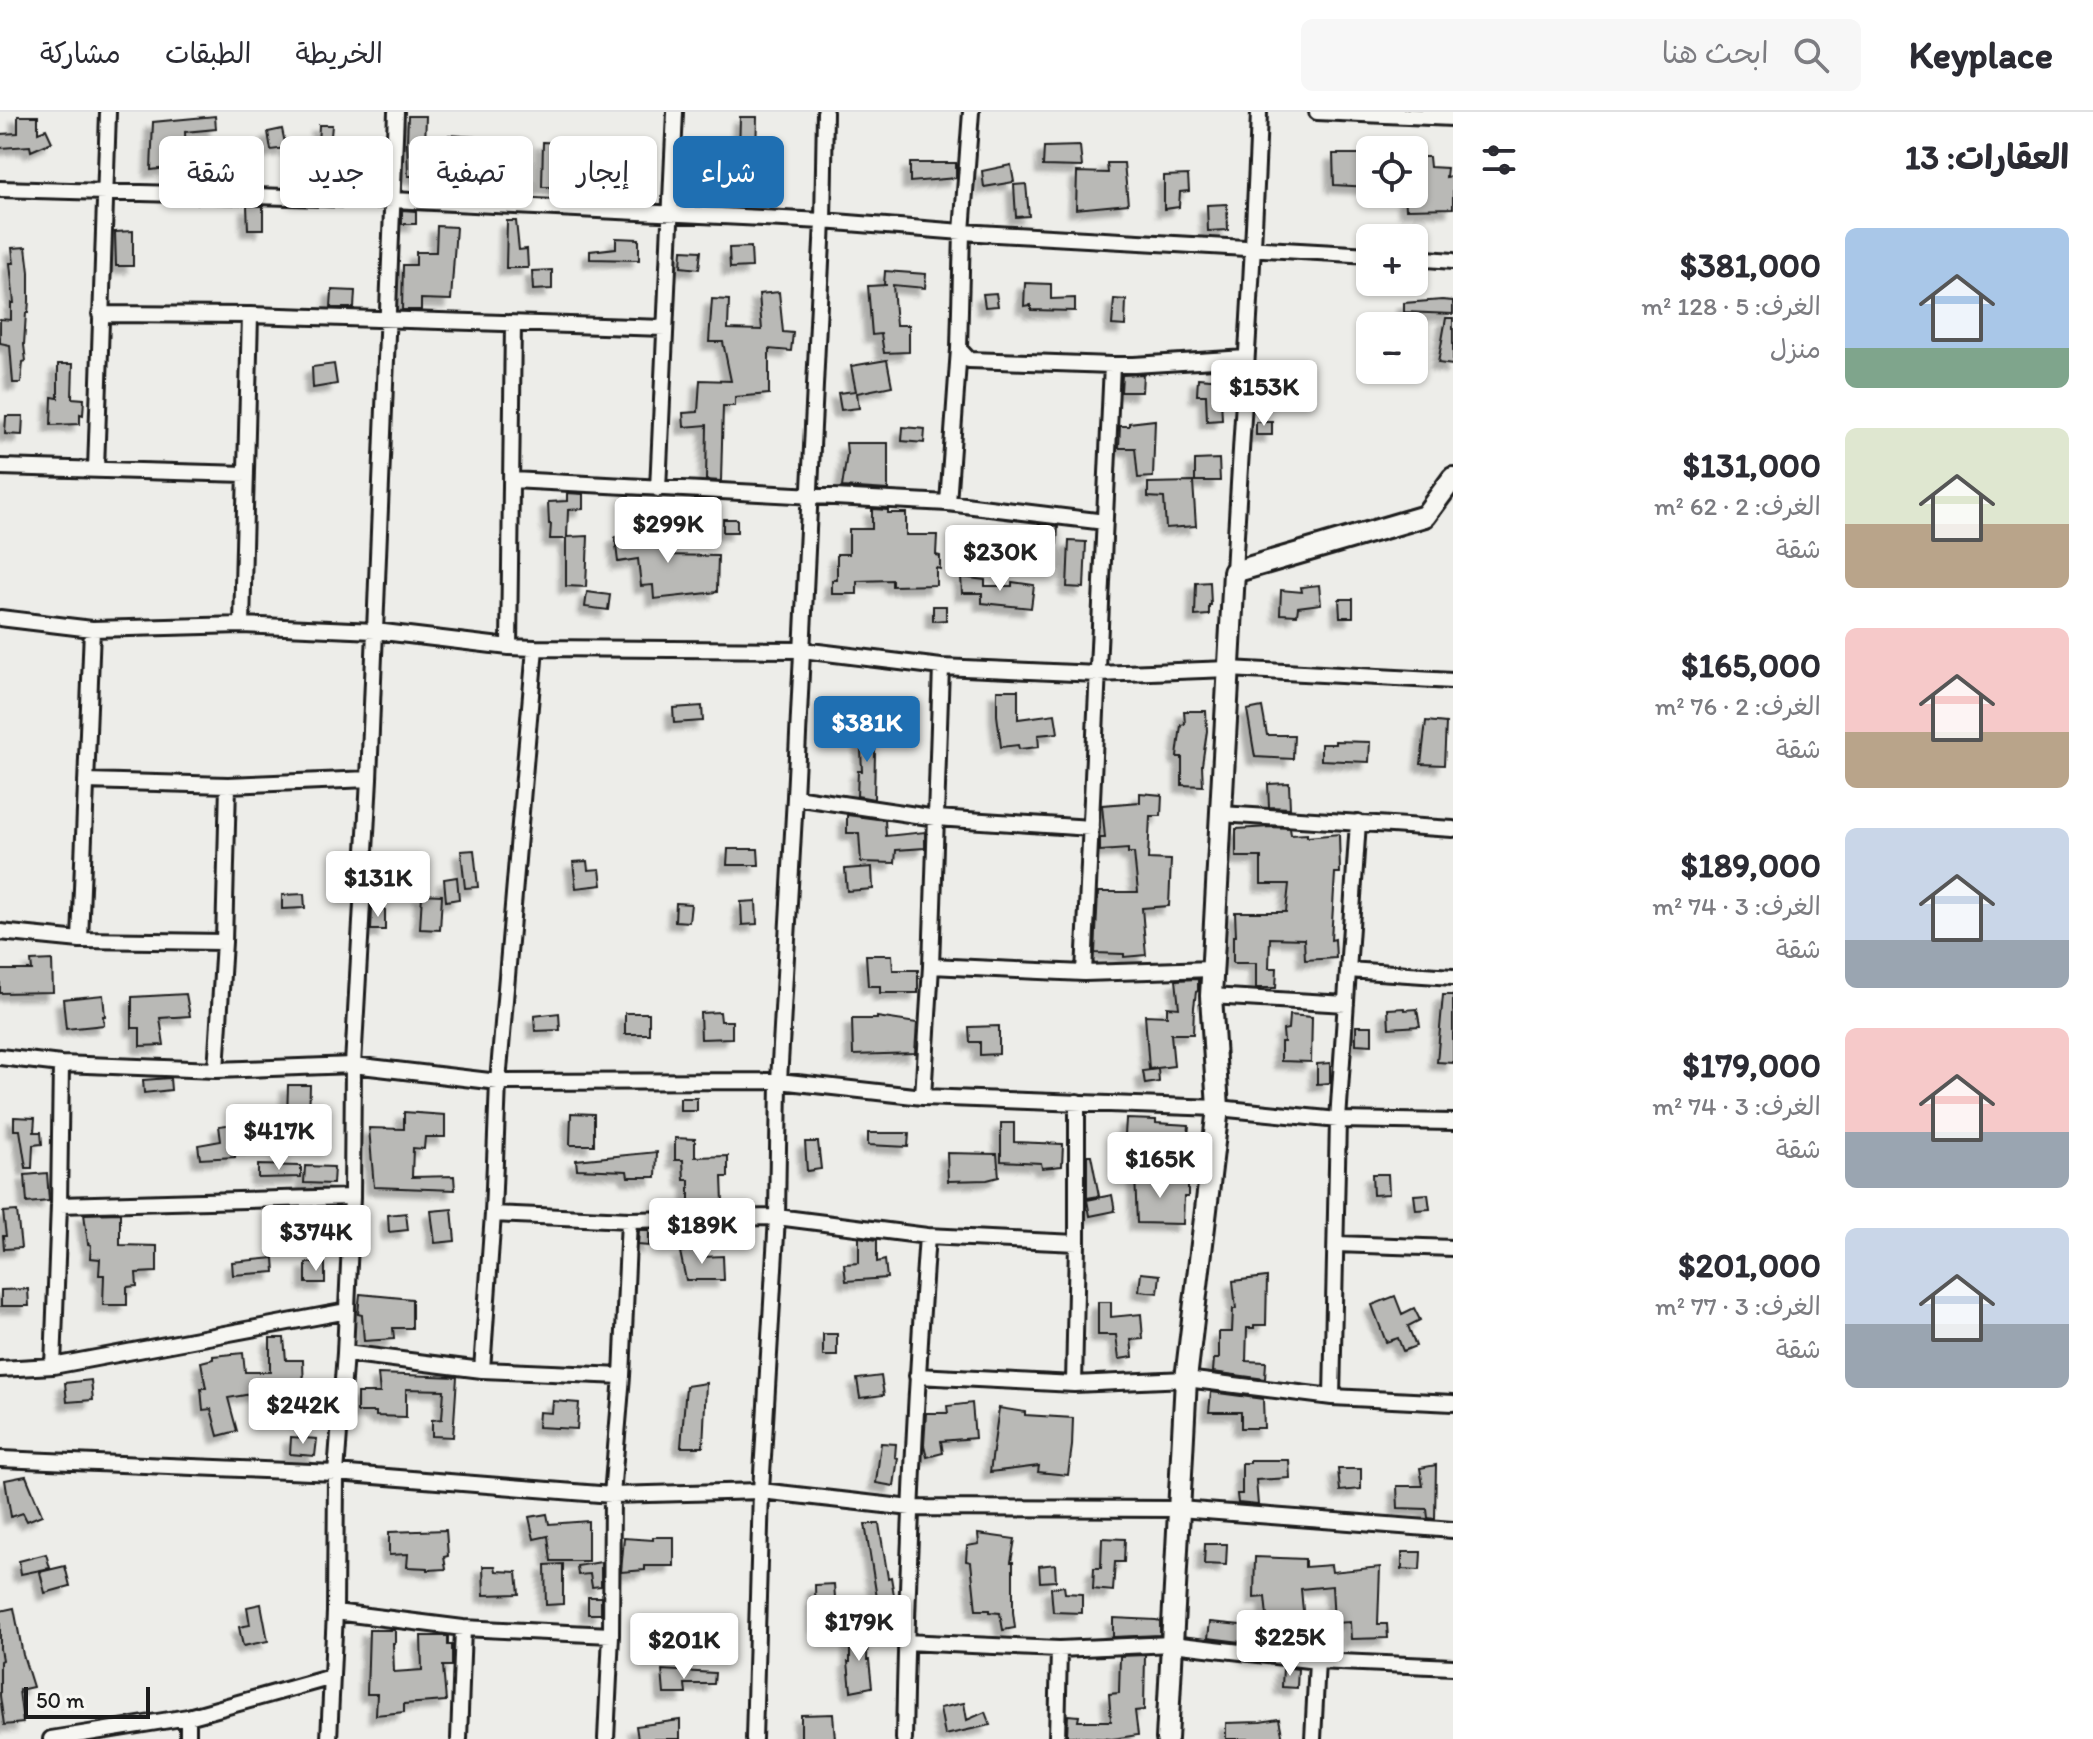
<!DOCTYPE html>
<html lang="ar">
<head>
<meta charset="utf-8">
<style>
  :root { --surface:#fff; --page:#f7f7f7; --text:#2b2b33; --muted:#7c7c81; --line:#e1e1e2; --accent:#1f6fb2 }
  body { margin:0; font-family:Itim,"Playpen Sans Arabic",sans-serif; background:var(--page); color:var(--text); direction:rtl; height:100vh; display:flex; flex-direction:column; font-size:30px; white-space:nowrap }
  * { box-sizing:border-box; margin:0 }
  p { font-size:26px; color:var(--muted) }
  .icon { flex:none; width:44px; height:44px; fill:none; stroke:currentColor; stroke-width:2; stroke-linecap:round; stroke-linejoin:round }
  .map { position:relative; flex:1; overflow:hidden; direction:ltr }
  .details { display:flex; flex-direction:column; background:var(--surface); width:640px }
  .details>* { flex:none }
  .guide { position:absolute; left:24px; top:24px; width:760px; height:72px; direction:rtl; display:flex; gap:16px }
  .tools { position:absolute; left:1356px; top:24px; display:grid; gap:16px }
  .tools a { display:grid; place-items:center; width:72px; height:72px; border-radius:12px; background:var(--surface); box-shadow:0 2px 6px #0004; font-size:40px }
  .scale { position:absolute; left:24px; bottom:20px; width:126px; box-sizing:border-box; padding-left:8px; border:4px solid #1c1c1c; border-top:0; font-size:22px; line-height:28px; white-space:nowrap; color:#1c1c1c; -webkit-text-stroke:6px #f6f6f2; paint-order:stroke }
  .price { position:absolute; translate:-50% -68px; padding:0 18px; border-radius:8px; background:#fff; color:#222; font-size:26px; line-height:52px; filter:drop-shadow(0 2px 4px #0008) }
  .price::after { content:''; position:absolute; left:50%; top:48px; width:24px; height:18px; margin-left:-12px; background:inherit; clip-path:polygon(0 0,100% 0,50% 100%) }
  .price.on { background:var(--accent); color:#fff }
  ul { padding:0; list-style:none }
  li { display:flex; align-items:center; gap:24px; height:200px; padding:0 24px }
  li span { display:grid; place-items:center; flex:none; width:224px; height:160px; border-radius:12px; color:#555 }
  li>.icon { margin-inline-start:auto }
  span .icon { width:96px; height:96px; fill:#fffc; stroke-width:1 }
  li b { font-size:34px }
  h2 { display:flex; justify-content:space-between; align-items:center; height:96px; padding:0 24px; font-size:34px }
  .tag { padding:0 28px; border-radius:12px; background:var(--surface); box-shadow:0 2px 6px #0004; font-size:28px; line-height:72px }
  .tag.on { background:var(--accent); color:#fff }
  header { display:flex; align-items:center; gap:48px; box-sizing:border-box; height:112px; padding:0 40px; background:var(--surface); border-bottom:2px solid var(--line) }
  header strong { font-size:38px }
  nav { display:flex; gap:44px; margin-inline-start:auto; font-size:28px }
  .search { width:560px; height:72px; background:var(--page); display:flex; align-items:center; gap:20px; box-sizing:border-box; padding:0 28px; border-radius:12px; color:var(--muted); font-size:30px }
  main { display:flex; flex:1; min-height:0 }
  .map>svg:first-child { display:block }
</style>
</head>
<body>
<header>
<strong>Keyplace</strong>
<div class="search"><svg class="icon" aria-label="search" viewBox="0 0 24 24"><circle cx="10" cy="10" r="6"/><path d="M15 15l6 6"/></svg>ابحث هنا</div>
<nav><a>الخريطة</a><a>الطبقات</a><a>مشاركة</a></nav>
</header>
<main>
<section class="details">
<h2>العقارات: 13<svg class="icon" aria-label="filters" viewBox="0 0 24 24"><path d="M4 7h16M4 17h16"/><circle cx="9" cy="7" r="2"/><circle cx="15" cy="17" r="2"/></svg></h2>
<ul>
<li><span style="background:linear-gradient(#a9c7e8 75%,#7fa58c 0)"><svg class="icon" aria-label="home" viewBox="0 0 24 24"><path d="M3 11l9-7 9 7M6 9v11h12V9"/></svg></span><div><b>$381,000</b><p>الغرف: 5 · 128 m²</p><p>منزل</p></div></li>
<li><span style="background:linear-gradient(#dfe7d0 60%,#b9a48a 0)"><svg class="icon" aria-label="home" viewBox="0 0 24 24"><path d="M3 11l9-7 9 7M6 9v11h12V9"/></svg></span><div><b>$131,000</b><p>الغرف: 2 · 62 m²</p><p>شقة</p></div></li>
<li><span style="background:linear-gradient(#f6c9c9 65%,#b9a48a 0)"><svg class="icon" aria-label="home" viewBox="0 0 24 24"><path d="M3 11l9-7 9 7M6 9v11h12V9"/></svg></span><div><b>$165,000</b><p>الغرف: 2 · 76 m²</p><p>شقة</p></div></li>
<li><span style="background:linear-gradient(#c9d6e8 70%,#9aa5b1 0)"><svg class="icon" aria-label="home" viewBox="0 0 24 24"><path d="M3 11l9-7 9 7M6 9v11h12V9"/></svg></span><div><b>$189,000</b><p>الغرف: 3 · 74 m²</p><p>شقة</p></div></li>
<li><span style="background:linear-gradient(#f6c9c9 65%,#9aa5b1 0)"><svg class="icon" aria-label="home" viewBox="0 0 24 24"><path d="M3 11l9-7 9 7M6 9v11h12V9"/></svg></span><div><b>$179,000</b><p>الغرف: 3 · 74 m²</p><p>شقة</p></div></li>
<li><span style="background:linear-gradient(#c9d6e8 60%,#9aa5b1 0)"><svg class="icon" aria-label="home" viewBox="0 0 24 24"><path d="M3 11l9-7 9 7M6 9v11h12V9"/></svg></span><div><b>$201,000</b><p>الغرف: 3 · 77 m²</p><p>شقة</p></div></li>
</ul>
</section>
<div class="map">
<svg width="1453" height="1627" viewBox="0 0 1453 1627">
  <defs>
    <filter id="shadow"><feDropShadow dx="-7" dy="7" stdDeviation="2" flood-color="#0004"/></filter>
  </defs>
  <rect width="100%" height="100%" fill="#edede9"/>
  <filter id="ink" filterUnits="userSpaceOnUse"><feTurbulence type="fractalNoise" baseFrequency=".0125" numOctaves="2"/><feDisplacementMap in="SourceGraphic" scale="16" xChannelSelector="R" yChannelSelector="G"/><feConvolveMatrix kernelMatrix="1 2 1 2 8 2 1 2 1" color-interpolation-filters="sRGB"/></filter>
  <g filter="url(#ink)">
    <path fill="#b9b9b6" stroke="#1c1c1c" stroke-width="2" filter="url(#shadow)" d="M18,4H38V20L46,17L52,30L31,39L30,34L0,36V22L18,21Z
      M215,4L216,17L185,20L186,44L166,45L167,56L151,58L153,10Z
      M408,4H426L424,64H408L407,29Z
      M740,5H757L756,41H739Z
      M319,13H332L330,35H318Z
      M282,17L286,36L271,38L268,20Z
      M449,23L489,26V31L509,32L508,52L469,50L470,57L449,58Z
      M543,30L560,31V34L585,31V51H559V75H542Z
      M1080,34L1082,55L1043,54L1044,35Z
      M1333,42H1368V47H1370V75L1334,73Z
      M1414,45H1429L1430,55L1447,56L1446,65L1453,64V96L1406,97L1405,82H1414Z
      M910,51H956V66L910,70Z
      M1107,51H1124L1128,92L1076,97L1077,60L1108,61Z
      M1011,53L1014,70L984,75L982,59Z
      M1188,63L1189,79L1180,80L1179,95L1164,97V64Z
      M1026,72L1029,104L1016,105L1014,73Z
      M1227,92L1228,118L1208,119L1207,93Z
      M247,94H263V117H248Z
      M402,98L416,99V112H402Z
      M507,109H516L519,138L527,137L528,156H506Z
      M437,114L456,115L451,188L421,187V198H402L403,153H416V140H436Z
      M133,119V154H116L115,120Z
      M616,126L639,127V148L590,147V139L616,136Z
      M26,135L29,160V189L28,201H26L24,233L26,249L23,250L21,271H13L10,233L0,231V207L11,208V191H14L10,151H14L12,136Z
      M751,135L752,155L730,156L729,136Z
      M682,138L701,139L699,157L681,155Z
      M552,158V177L533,178L532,159Z
      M885,159L926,162L925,176L893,173L896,213H909V240L884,241L881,222L872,223L868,174L887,173H884Z
      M1025,171L1051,172V187L1075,186V199L1031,198V193L1024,194Z
      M332,178L355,179L354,196H331Z
      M779,180L783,220L793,221L791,239L769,237V282L735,285V294H723L721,369L706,368L707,313L684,315L683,301L698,300L700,268L731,269L723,230H709L712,187L729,188L728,217L762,218L759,182Z
      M996,181L998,194L985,195L983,182Z
      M1114,187L1126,188L1125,214L1112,213Z
      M1442,188L1453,189V202L1404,200V191Z
      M1446,206H1453V253L1438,251Z
      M887,248L892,274L857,281L859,296L841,298L838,281L856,279L851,254Z
      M58,252H73L72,286L84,287L83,303L80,302V312L51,313L52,285L58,286Z
      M334,252L337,272L313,276L312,255Z
      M1143,262L1142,280H1121L1122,263Z
      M1198,266L1223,268L1222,284H1221L1222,308L1207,309L1206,283H1197Z
      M6,304H23L22,323L5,322Z
      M1155,308L1153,365L1138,366L1135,336H1119L1120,314H1129V311Z
      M1256,310H1272V323H1256Z
      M903,315L925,317L924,331L902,329Z
      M846,331H888V378L842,375L847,342Z
      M1219,347L1220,369H1195V348Z
      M1193,370L1196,414L1166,416L1164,386L1148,385V371Z
      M567,381L583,382V397L568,398L567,425L588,424L586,475L566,474V427H550L551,412H549L548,390L567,389Z
      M872,397L888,398V401H906V423H937L936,443L940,444V457L936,456V473L892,474V468L857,469V482H832V468H837V442H849V417H872Z
      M723,407H737V420H723Z
      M1039,412L1058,414L1057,432L1038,431Z
      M655,413L669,415L666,443L718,444L717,480L654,487L653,473L641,474L638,447L618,450L615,425L654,418Z
      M1031,427L1033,446L1019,448L1018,428Z
      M1069,429L1086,430L1084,476L1067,475Z
      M961,465L985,468V474H1012V470L1034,473L1031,496L982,491V481H962Z
      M1210,470L1211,493H1209V503L1195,504L1196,471Z
      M1319,473L1321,492L1298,495L1297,503L1280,502L1281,478L1302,480L1301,475Z
      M587,480L610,483L608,498L585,495Z
      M1339,487H1353V505H1340Z
      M933,494H946V508L933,509Z
      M997,578H1018V607L1055,602L1058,621L1038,623L1039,635L1019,637L1018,633L1001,635L997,603Z
      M702,594L703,609L674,611L673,596Z
      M1262,595L1267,623H1294L1293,647L1255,645L1247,598Z
      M1184,599H1206L1207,619L1202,653L1203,674L1182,673V645H1177L1181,613L1185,612Z
      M1426,609L1446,611L1444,653L1421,652Z
      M860,616L877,619L875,640L874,687L857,684L858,659H862Z
      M1335,629L1370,630L1369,650L1321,648V632H1335Z
      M1289,671L1290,696L1269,695L1268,672Z
      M1140,681L1162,683L1161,704H1150L1148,747L1171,748L1169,794L1142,796L1146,843L1124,845V842L1095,841L1098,780H1138L1134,741H1128V737L1100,739V726H1105L1102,693L1140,690Z
      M847,703L885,708L886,724L925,720V736L896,738L895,751L861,750L859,721H847Z
      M1270,715L1290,716L1291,723L1307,722V725L1339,722L1340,761H1335L1331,828L1335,827L1336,846L1305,848L1304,827L1270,826L1269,856H1277L1276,876H1256V851H1233V824H1236L1235,800H1286L1289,772H1261V745H1236V717Z
      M728,737H758L759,753H727Z
      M474,738L478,775L465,776L461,739Z
      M587,749L588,758L600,757L602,773L576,776L573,750Z
      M872,755L873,777L847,779L845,757Z
      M457,765L459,787L446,789L444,767Z
      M304,782L305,796L282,797V783Z
      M422,782L442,783L440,818L420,817Z
      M756,789L757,812L742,813L741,790Z
      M676,791L691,792L689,810L675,809Z
      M372,796L385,797V818H371Z
      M866,843H892L893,858H918V881H880V874H868Z
      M52,848L53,880L0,881V858H32L31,849Z
      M1198,867V879L1196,880L1194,895L1193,922H1171L1174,954L1149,957L1145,903L1167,904V895L1179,896L1176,868Z
      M186,882L190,904L160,906L164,933L140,934V916H132V885Z
      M103,883L105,904H103L104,913L66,917L63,887Z
      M1443,883H1453V951L1437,950Z
      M1405,896V898L1417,897L1420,914L1389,916L1388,897Z
      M720,900L721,909H732V926L701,927L700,901Z
      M559,901L560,918L535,919L534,904Z
      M625,901H649V922H625Z
      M1289,903L1312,905L1311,950L1281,949V930H1284L1283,918L1288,917Z
      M877,905L917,911L915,941L853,943L852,907H877Z
      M999,914V942L980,943V930H970L969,915Z
      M1356,914H1372V933L1356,932Z
      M1330,951V971L1317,972V952Z
      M1158,957L1159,970L1145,972L1143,959Z
      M170,966L171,978L144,981L143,968Z
      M288,973H310L309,1007H287Z
      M680,986H697V999H680Z
      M248,997H268L269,1034L235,1036V1045L200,1047L198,1033L221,1029L219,1014L249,1010Z
      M404,1000L445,1003V1025H425L424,1037L413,1036L412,1065L454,1064L455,1078L374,1075L369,1016L404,1017Z
      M571,1001L594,1002V1033H570Z
      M14,1005L35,1006L34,1020H41L42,1032L33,1033L32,1056H26L20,1018H14Z
      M1126,1007L1156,1008V1011L1189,1013L1187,1039L1166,1038L1167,1031L1137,1030L1138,1054L1123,1055Z
      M1001,1011H1014V1030L1063,1032L1062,1054L1042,1056L1041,1051L1001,1049Z
      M868,1021H909L908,1035L868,1033Z
      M675,1026L695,1027V1045L728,1044V1065H722L723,1090H689V1068H684L683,1048H675Z
      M805,1030H818L821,1057L807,1059Z
      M657,1040L656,1065H628L627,1059L577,1057L576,1048Z
      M947,1041L997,1042L999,1065L987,1068L948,1069Z
      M1087,1043H1091L1099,1084L1087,1086Z
      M258,1053L301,1054V1065L258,1066Z
      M305,1054L334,1055L333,1072L304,1071Z
      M47,1061L49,1089L27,1091L25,1063Z
      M1372,1062H1388L1389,1082L1373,1083Z
      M1135,1063H1151L1152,1067L1188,1068V1085H1184L1183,1112L1137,1111Z
      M1428,1082L1430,1097L1416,1098L1414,1083Z
      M1112,1083L1115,1099L1090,1104L1087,1088Z
      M452,1097L455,1129L435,1131L431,1099Z
      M17,1099L21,1136L4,1137L3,1124H6L3,1100Z
      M120,1101V1133L157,1134V1160L136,1161L137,1174L127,1175V1193H103L104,1163H99L100,1147L90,1146L91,1133L88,1132L84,1102Z
      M406,1101L408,1118L389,1120L388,1103Z
      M639,1118H649V1134L638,1133Z
      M859,1125L877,1128V1150L885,1148L887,1166L846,1169L844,1152L859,1151Z
      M703,1136L702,1145L723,1144L724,1168H686L680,1140Z
      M274,1146L275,1160L233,1163L232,1150Z
      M306,1151H325V1171H306Z
      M1141,1161L1160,1163L1158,1181L1139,1179Z
      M1267,1165L1266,1213H1254V1216H1247L1246,1249L1266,1250L1265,1267L1213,1260L1214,1247H1219V1220H1232L1233,1197H1236L1233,1169Z
      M28,1177L29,1194H1V1178Z
      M360,1182L412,1187V1216H393L394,1227L364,1229L362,1203L358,1202Z
      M1395,1184L1402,1202L1414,1196L1420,1208L1408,1214L1416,1234L1403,1239L1398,1226L1386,1230L1372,1193Z
      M1098,1190H1111V1205L1141,1202L1143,1227L1131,1228L1133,1245L1119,1247L1116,1223H1098Z
      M823,1222H837V1244H823Z
      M270,1226H284L286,1248H303L304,1280L294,1281L295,1295L280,1296L281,1302L259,1305L257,1281L228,1286L237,1319L218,1324L211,1297L203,1298L201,1276H206L201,1250L213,1247V1244L243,1241L245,1260H270Z
      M378,1262L457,1265L453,1325L432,1324V1308L442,1307L444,1278L406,1277V1305L376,1304V1300H357V1281H380Z
      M881,1264L884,1283L860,1286L857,1267Z
      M91,1268L93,1288L67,1290L65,1271Z
      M706,1271L703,1335H681L686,1274Z
      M1211,1280L1263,1287L1264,1316H1241V1300H1209Z
      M553,1289L579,1291L577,1317L538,1315L539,1300L552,1301Z
      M972,1291L975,1326L941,1329L943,1341L927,1345L924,1333L926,1301H948L947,1294Z
      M999,1296L1025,1300V1303L1073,1306L1072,1334L1068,1363L1038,1360L1039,1354L990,1360Z
      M291,1325L317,1327L315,1344L290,1342Z
      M881,1331L896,1332L895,1345L898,1346L894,1374L876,1371Z
      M1250,1348H1289L1290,1366L1256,1368L1258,1393L1238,1391L1237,1382H1242V1351H1250Z
      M1436,1353L1435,1407L1428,1406L1427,1397L1398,1396L1397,1374H1423L1420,1356Z
      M1338,1357H1361V1377L1340,1379Z
      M26,1364L42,1403L27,1409L23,1401L11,1405L5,1368Z
      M547,1402L549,1412L588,1409V1449H551L548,1424L534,1427L529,1405Z
      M865,1412H879L888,1466L891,1465L895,1489L878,1492Z
      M446,1418L448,1444L444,1445L446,1457L428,1458V1456L407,1455L408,1442L389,1443V1420Z
      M978,1422L1015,1427L1011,1450H1013V1500L1015,1516L1003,1518L1000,1501L989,1500V1498H976L971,1450L966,1449L967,1434L979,1432Z
      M653,1425H674V1454H645V1458L621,1460L624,1426L653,1428Z
      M1102,1426L1125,1427L1124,1450H1115L1113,1479L1093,1477L1094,1456H1101Z
      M1205,1432H1227L1226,1453L1204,1452Z
      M1402,1440H1421L1420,1458L1402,1457Z
      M46,1442L50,1456L21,1462L19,1449Z
      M1255,1445L1305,1447V1455L1331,1453L1332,1460L1380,1455L1378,1512H1387L1388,1526L1351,1527L1350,1510L1334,1511L1332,1474L1301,1477L1305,1520H1299L1298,1537L1283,1535L1284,1512L1268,1514L1265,1485L1254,1486Z
      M601,1450V1474L592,1475L590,1462L578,1463L577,1454Z
      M563,1452V1492L546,1493L545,1453Z
      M1055,1452L1056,1469L1040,1470L1039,1454Z
      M65,1454L70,1474L45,1481L40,1460Z
      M483,1454H495L496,1459L517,1460L519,1482L484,1483Z
      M834,1472L837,1512H816L815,1473Z
      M1064,1474L1065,1481L1082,1482V1501L1053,1500L1051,1476Z
      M588,1485H601V1502H588Z
      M261,1492L268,1529L243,1534L239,1515L250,1513L247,1495Z
      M14,1496L23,1543L33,1575L19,1578L23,1611L4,1613L0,1584V1549L2,1548L0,1537V1499Z
      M673,1504L676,1522L659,1525L656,1507Z
      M1113,1506L1156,1508L1160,1509V1523L1113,1525Z
      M1210,1510L1250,1514L1249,1531L1208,1526Z
      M369,1518H395V1531H393L394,1560L422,1558L421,1524H448V1533H452V1554H443L446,1589L404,1592V1600L376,1603L377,1582H367Z
      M850,1521L868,1522L867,1548H869L872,1575L851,1579L848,1550H850Z
      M1145,1543L1144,1598L1135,1599L1138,1623L1112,1627L1067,1624L1068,1603L1079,1604L1078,1609H1111L1109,1582L1119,1581L1120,1544Z
      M1283,1555L1298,1557L1297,1576L1282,1575Z
      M662,1558L715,1561L714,1572H685L686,1582H664Z
      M964,1591L967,1608L985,1600L990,1613L945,1623L940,1596Z
      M833,1602L835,1627H801V1603Z
      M1279,1607L1283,1627H1226V1611L1260,1610Z
      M680,1608V1627H638L636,1614Z"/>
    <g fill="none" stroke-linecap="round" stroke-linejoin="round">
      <defs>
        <path id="street" d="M1317,0L1453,6
          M0,77L393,88L823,109L962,120L1370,143
          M1414,146L1453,149
          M100,202L250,203L665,216
          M959,237L969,248L1112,253H1134L1246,246
          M0,355L246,362
          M96,358L108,0
          M512,368L948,391L1105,410
          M658,377L675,0
          M948,391L959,237L962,120L971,0
          M1234,460C1242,307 1254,154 1259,0
          M0,506L92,517L242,513L375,519L509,535L535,536L802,538L941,555L1098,562L1229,557L1453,569
          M242,513L250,203
          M509,535L513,212
          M86,669L228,673L369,667
          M795,685L936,706L1091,716
          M1221,702L1453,717
          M0,820L80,828L224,830
          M80,828L92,517
          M931,854L1084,861L1213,857
          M1348,858L1453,865
          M1084,861L1112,253
          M1211,884L1346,892
          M0,945L61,952L216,958L353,953L498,970L779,969L923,985L1218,996L1338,1008L1453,1010
          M216,958L224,830L228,673
          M923,985L931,854L941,555
          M59,1093L352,1085
          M493,1102L629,1108L777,1105L927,1124L1077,1131
          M1336,1132L1453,1136
          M345,1241L482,1258L622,1264
          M53,1254L59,1093L61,952
          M0,1257L53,1254L347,1199
          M482,1258L493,1102L498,970L535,536
          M917,1264L1074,1272L1186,1267L1332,1285L1453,1291
          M1074,1272L1077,1131V990
          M1332,1285L1338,1008L1358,710
          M0,1347L336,1361L612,1383L761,1379L911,1396L1179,1397L1453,1418
          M335,1500L463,1516L611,1523
          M905,1530L1059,1537L1172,1532L1317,1549L1453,1555
          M51,1627L188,1605L332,1565
          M188,1627V1605
          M329,1627L335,1500L336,1361L345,1241L352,1085L353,953L369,667L396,0
          M459,1627L463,1516
          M606,1627L611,1523L612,1383L622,1264L629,1108
          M754,1627L761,1379L777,1105L779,969L795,685L823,109L825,0
          M904,1627C907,1459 915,1291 927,1124
          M1057,1627L1059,1537
          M1313,1627L1317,1549"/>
        <path id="secondary" d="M1167,1627L1186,1267L1218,996L1211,884L1234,460L1425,404L1453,366"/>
      </defs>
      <use href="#street" stroke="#1c1c1c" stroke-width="20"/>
      <use href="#secondary" stroke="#1c1c1c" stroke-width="26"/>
      <use href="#street" stroke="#f6f6f2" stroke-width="14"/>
      <use href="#secondary" stroke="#f6f6f2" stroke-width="20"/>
    </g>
  </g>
</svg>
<div class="tools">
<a><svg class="icon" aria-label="locate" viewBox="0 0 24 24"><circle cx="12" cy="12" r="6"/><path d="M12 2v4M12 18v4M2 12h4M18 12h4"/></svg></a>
<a>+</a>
<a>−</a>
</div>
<div class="scale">50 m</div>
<b class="price" style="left:1264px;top:316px">$153K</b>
<b class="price" style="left:668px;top:453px">$299K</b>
<b class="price" style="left:1000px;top:481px">$230K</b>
<b class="price on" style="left:867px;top:652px">$381K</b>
<b class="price" style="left:378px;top:807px">$131K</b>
<b class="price" style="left:279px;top:1060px">$417K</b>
<b class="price" style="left:1160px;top:1088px">$165K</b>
<b class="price" style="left:702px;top:1154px">$189K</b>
<b class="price" style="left:316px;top:1161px">$374K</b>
<b class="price" style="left:303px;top:1334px">$242K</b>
<b class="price" style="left:859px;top:1551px">$179K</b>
<b class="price" style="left:1290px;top:1566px">$225K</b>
<b class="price" style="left:684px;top:1569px">$201K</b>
<div class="guide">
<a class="tag on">شراء</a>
<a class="tag">إيجار</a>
<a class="tag">تصفية</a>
<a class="tag">جديد</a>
<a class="tag">شقة</a>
</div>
</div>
</main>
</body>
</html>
